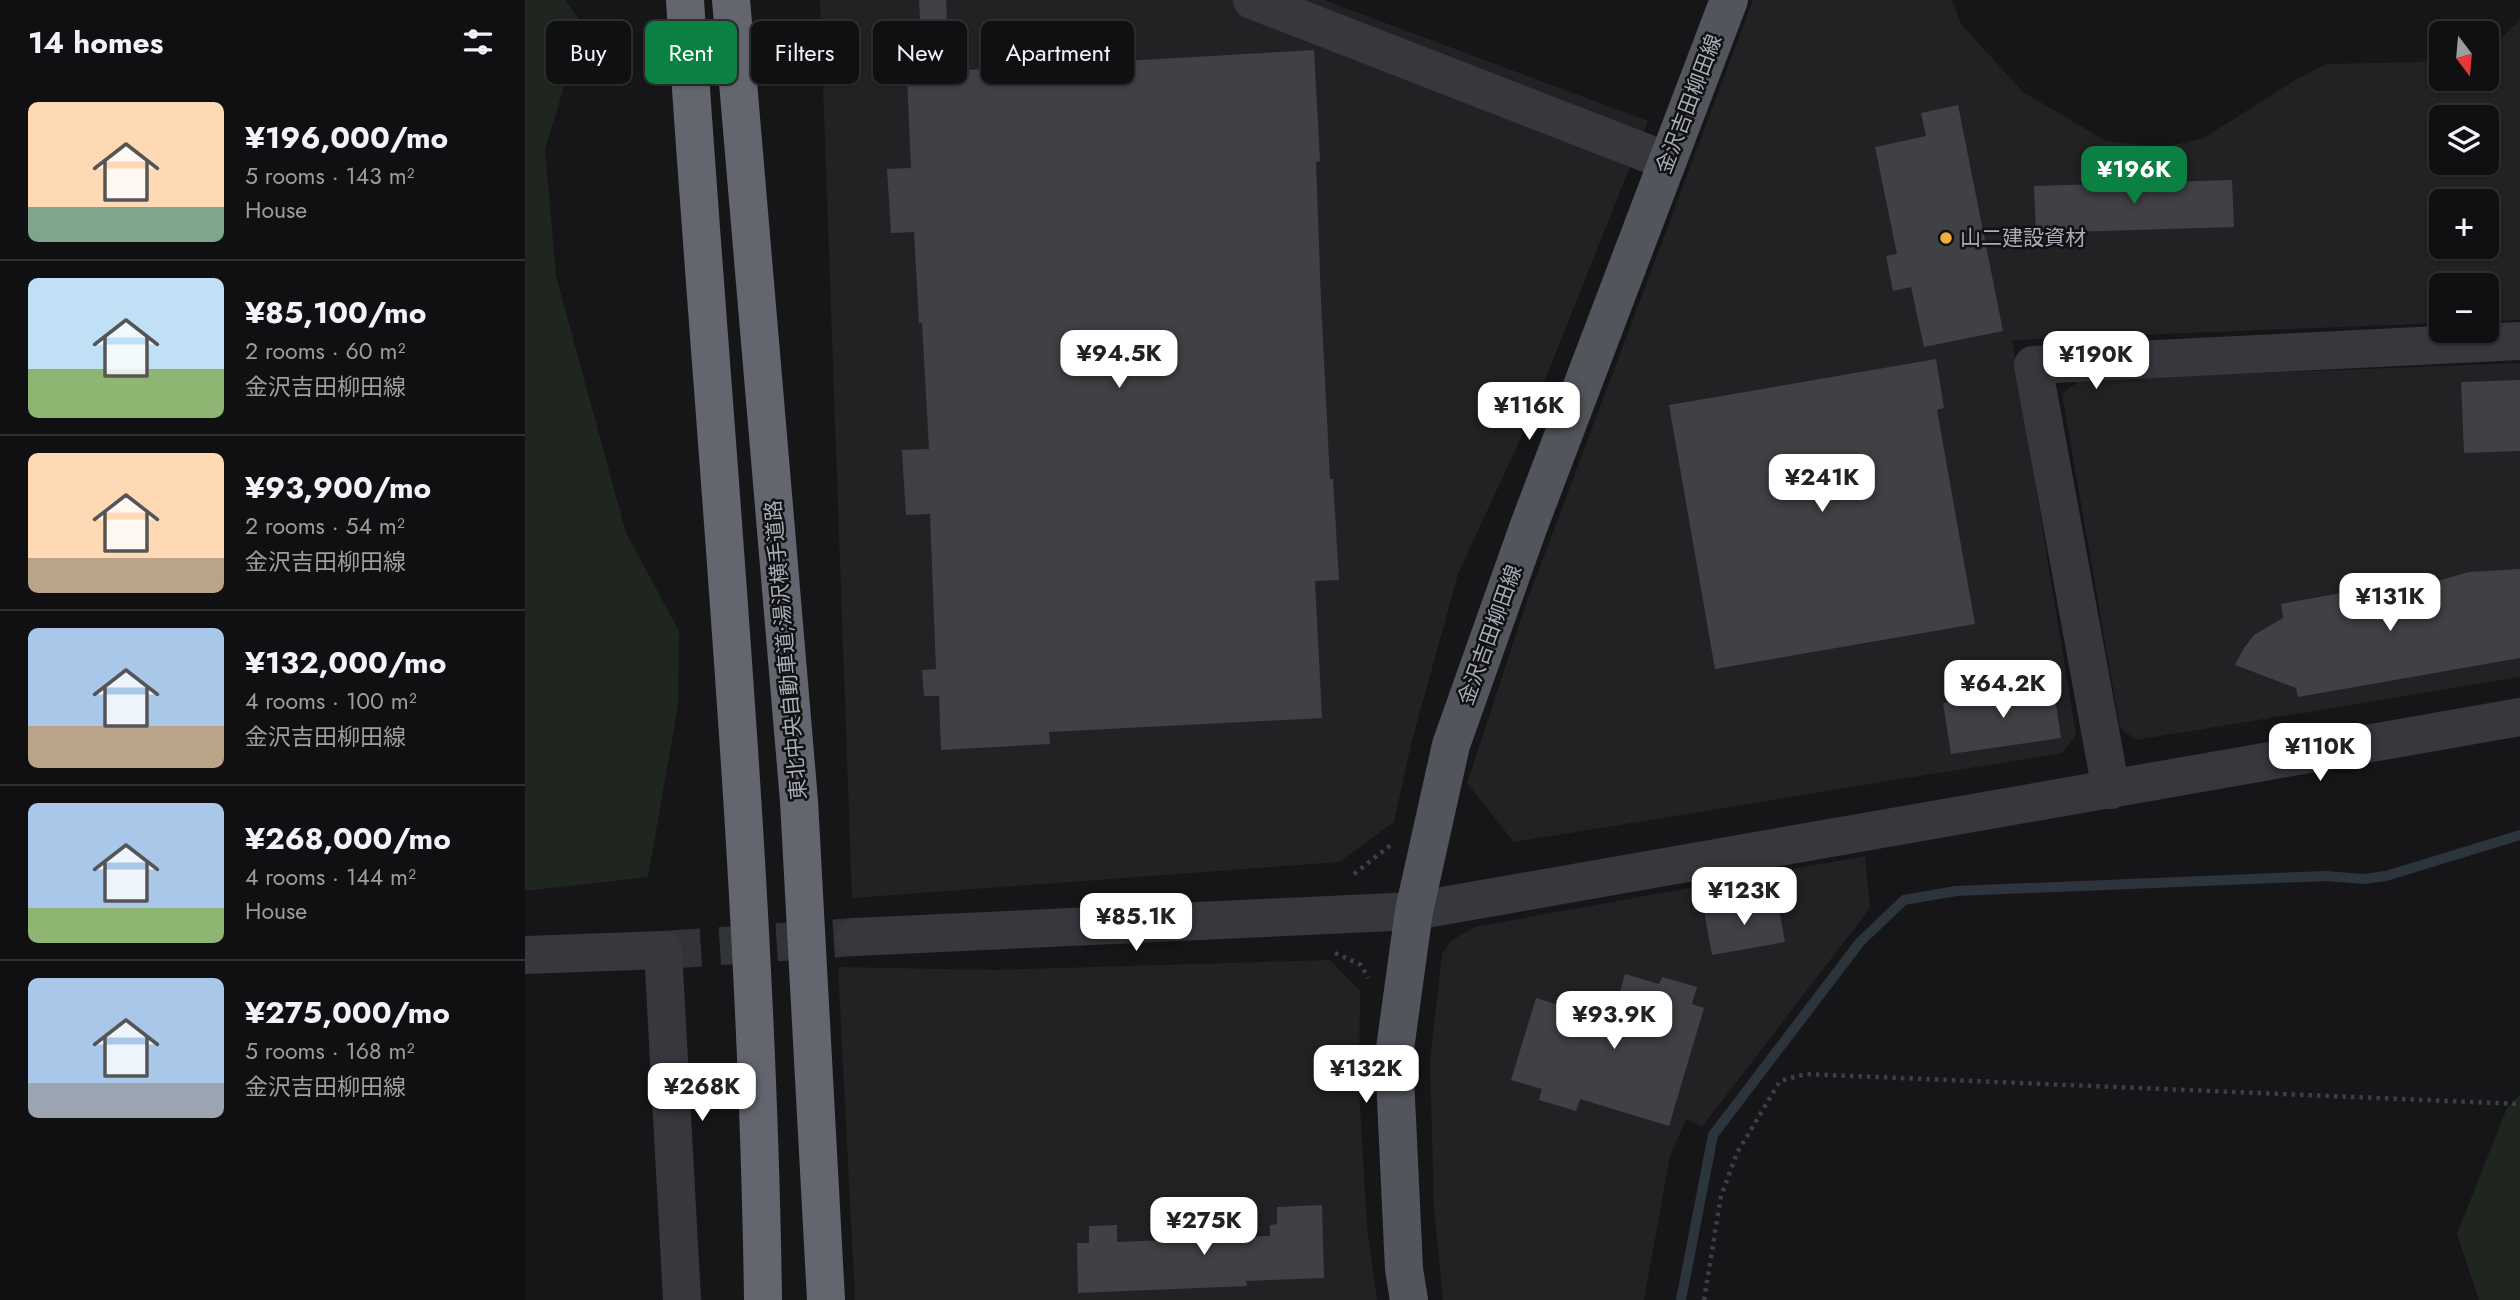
<!DOCTYPE html>
<html lang="en">
<head>
<meta charset="utf-8">
<style>
  :root { --surface:#101012; --page:#19191b; --text:#f1f3f6; --muted:#9c9d9f; --line:#303032; --accent:#0b8043 }
  body { margin:0; font-family:Jost,"Noto Sans JP",sans-serif; background:var(--page); color:var(--text); height:100vh; display:flex; flex-direction:column; font-size:26px; white-space:nowrap }
  * { box-sizing:border-box; margin:0 }
  p { font-size:23px; color:var(--muted) }
  .icon { flex:none; width:38px; height:38px; fill:none; stroke:currentColor; stroke-width:2; stroke-linecap:round; stroke-linejoin:round }
  .map { position:relative; flex:1; overflow:hidden }
  .details { display:flex; flex-direction:column; background:var(--surface); width:525px }
  .details>* { flex:none }
  .top-card { position:absolute; left:21px; top:21px; width:665px; height:63px; display:flex; gap:14px }
  .needle { width:46px; rotate:164deg }
  .fabs { position:absolute; left:1904px; top:21px; display:grid; gap:14px }
  .fabs a { display:grid; place-items:center; width:70px; height:70px; border-radius:10px; background:var(--surface); box-shadow:0 2px 5px #0004,0 0 0 2px var(--line); font-size:35px }
  .price { position:absolute; translate:-50% -60px; padding:0 16px; border-radius:14px; background:#fff; color:#222; font-size:23px; line-height:46px; filter:drop-shadow(0 2px 4px #0008) }
  .price::after { content:''; position:absolute; left:50%; top:42px; width:21px; height:16px; margin-left:-10px; background:inherit; clip-path:polygon(0 0,100% 0,50% 100%) }
  .price.selected { background:var(--accent); color:#fff }
  ul { padding:0; list-style:none }
  li { display:flex; align-items:center; gap:21px; height:175px; padding:0 28px }
  li+li { border-top:2px solid var(--line) }
  li span { display:grid; place-items:center; flex:none; width:196px; height:140px; border-radius:10px; color:#555 }
  li>.icon { margin-inline-start:auto }
  span .icon { width:84px; height:84px; fill:#fffc; stroke-width:1 }
  li b { font-size:30px }
  h2 { display:flex; justify-content:space-between; align-items:center; height:84px; padding:0 28px; font-size:30px }
  .pill { padding:0 24px; border-radius:10px; background:var(--surface); box-shadow:0 2px 5px #0004,0 0 0 2px var(--line); font-size:24px; line-height:63px }
  .pill.selected { background:var(--accent); color:#fff }
  main { display:flex; flex:1; min-height:0 }
  .map>svg:first-child { display:block }
</style>
</head>
<body>
<main>
<section class="details">
<h2>14 homes<svg class="icon" aria-label="filters" viewBox="0 0 24 24"><path d="M4 7h16M4 17h16"/><circle cx="9" cy="7" r="2"/><circle cx="15" cy="17" r="2"/></svg></h2>
<ul>
<li><span style="background:linear-gradient(#ffd9b3 75%,#7fa58c 0)"><svg class="icon" aria-label="home" viewBox="0 0 24 24"><path d="M3 11l9-7 9 7M6 9v11h12V9"/></svg></span><div><b>¥196,000/mo</b><p>5 rooms · 143 m²</p><p>House</p></div></li>
<li><span style="background:linear-gradient(#bfe0f5 65%,#8fb573 0)"><svg class="icon" aria-label="home" viewBox="0 0 24 24"><path d="M3 11l9-7 9 7M6 9v11h12V9"/></svg></span><div><b>¥85,100/mo</b><p>2 rooms · 60 m²</p><p>金沢吉田柳田線</p></div></li>
<li><span style="background:linear-gradient(#ffd9b3 75%,#b9a48a 0)"><svg class="icon" aria-label="home" viewBox="0 0 24 24"><path d="M3 11l9-7 9 7M6 9v11h12V9"/></svg></span><div><b>¥93,900/mo</b><p>2 rooms · 54 m²</p><p>金沢吉田柳田線</p></div></li>
<li><span style="background:linear-gradient(#a9c7e8 70%,#b9a48a 0)"><svg class="icon" aria-label="home" viewBox="0 0 24 24"><path d="M3 11l9-7 9 7M6 9v11h12V9"/></svg></span><div><b>¥132,000/mo</b><p>4 rooms · 100 m²</p><p>金沢吉田柳田線</p></div></li>
<li><span style="background:linear-gradient(#a9c7e8 75%,#8fb573 0)"><svg class="icon" aria-label="home" viewBox="0 0 24 24"><path d="M3 11l9-7 9 7M6 9v11h12V9"/></svg></span><div><b>¥268,000/mo</b><p>4 rooms · 144 m²</p><p>House</p></div></li>
<li><span style="background:linear-gradient(#a9c7e8 75%,#9aa5b1 0)"><svg class="icon" aria-label="home" viewBox="0 0 24 24"><path d="M3 11l9-7 9 7M6 9v11h12V9"/></svg></span><div><b>¥275,000/mo</b><p>5 rooms · 168 m²</p><p>金沢吉田柳田線</p></div></li>
</ul>
</section>
<div class="map">
<svg width="1995" height="1300" viewBox="0 0 1995 1300">
  <rect width="100%" height="100%" fill="#161618"/>
  <path fill="#222225" fill-rule="evenodd" d="M295,0H799L1123,121L1004,420L933,574L886,744L869,822L814,862L327,898Z
    M1228,0H1427L1436,24L1498,92L1581,141L1637,147L1677,139L1772,79L1801,64L1896,62L1916,57V79H1962V47L1969,45L1995,20V320L1962,321V285H1916V323L1487,340L1551,735L1537,753L989,842L942,783L1002,601ZM1916,117H1962V163H1916ZM1916,201H1962V247H1916Z
    M1995,363V677L1611,740L1595,728L1537,394L1555,380Z
    M1340,856L1345,908L1177,1127L1161,1119L1145,1156L1119,1300H918L909,1209L905,1061L917,954L926,941L950,927Z
    M805,960L835,991L834,1088L842,1228L852,1300H330L313,967L470,970Z"/>
  <path fill="#1e261f" d="M0,0H40L58,25L20,149L31,276L101,533L154,631L153,705L123,877L0,891Z
    M1995,1095V1300H1954L1932,1234L1982,1108Z"/>
  <g fill="none" stroke-linecap="round" stroke-linejoin="round">
    <path stroke="#2c353c" stroke-width="10" d="M1156,1300L1188,1135L1335,942L1379,900L1431,891L1801,876L1838,879L1861,876L1995,835"/>
  </g>
  <path fill="#404145" d="M394,0H421L424,71L789,50L795,161L791,162L796,301L805,479H808L814,580L790,581L797,718L524,732L525,744L416,750L414,696H399L397,670L411,669L405,514L381,515L377,450L404,449L397,323H394L389,232L366,233L362,169L386,168L382,77L398,76Z
    M1433,105L1478,331L1399,347L1386,287L1368,291L1361,256L1372,254L1350,147L1401,136L1396,113Z
    M1707,180L1709,227L1511,233L1509,186Z
    M1411,359L1419,408L1412,410L1450,624L1190,669L1144,405Z
    M1995,380V451L1939,453L1936,382Z
    M1995,569V658L1773,697L1771,688L1710,665L1719,648L1729,635L1758,618L1756,604L1866,584L1870,593L1944,572Z
    M1528,684L1536,738L1426,754L1418,703Z
    M1252,899L1260,942L1187,955L1179,911Z
    M1100,974L1134,984L1137,977L1172,987L1167,1004L1179,1008L1144,1126L1055,1099L1051,1111L1014,1100L1017,1089L986,1080L1011,998L1086,1021Z
    M797,1205L799,1278L721,1281L722,1286L553,1293L552,1243H564V1226L592,1225V1242L745,1236V1225L752,1224V1207Z"/>
  <g fill="none" stroke-linecap="round" stroke-linejoin="round">
    <path stroke="#333438" stroke-width="38" stroke-dasharray="38 19" stroke-linecap="butt" d="M138,950L330,937"/>
    <path stroke="#3d3f44" stroke-width="4.5" stroke-dasharray="3.5 5" stroke-linecap="butt" d="M829,874L867,844
      M810,953L836,965L843,978
      M1179,1300L1196,1196L1212,1153L1255,1081L1281,1074L1995,1104"/>
    <path stroke="#37383d" stroke-width="38" d="M727,0L1142,161
      M1586,790L1508,365L1995,341
      M330,937L889,911L1995,717
      M0,955L138,950L157,1300"/>
    <path stroke="#53555c" stroke-width="38" d="M884,1300L879,1269L869,1056L889,911L926,745L1003,528L1204,0"/>
    <path stroke="#63666e" stroke-width="38" d="M160,0C188,433 232,866 238,1300
      M206,0L274,801L301,1300"/>
  </g>
  <circle fill="#f2b134" stroke="#111113" stroke-width="2.5" cx="1421" cy="238" r="7"/>
  <g text-anchor="middle" dominant-baseline="central" stroke-width="5" stroke-linejoin="round" paint-order="stroke">
    <g font-size="21" fill="#a8adb8" stroke="#111113">
      <text transform="translate(1164 104) rotate(-69)">金沢吉田柳田線</text>
      <text transform="translate(965 635) rotate(-70)">金沢吉田柳田線</text>
      <text transform="translate(261 650) rotate(-95)">東北中央自動車道;湯沢横手道路</text>
    </g>
    <g font-size="21" fill="#a8adb8" stroke="#111113" text-anchor="start">
      <text x="1435" y="238">山二建設資材</text>
    </g>
  </g>
</svg>
<div class="fabs">
<a><svg class="needle" viewBox="-14 -14 28 28"><path d="M0-13l5 13h-10z" fill="#e53935"/><path d="M0 13l5-13h-10z" fill="#9c9d9f"/></svg></a>
<a><svg class="icon" aria-label="layers" viewBox="0 0 24 24"><path d="M12 4l9 5-9 5-9-5zM3 14l9 5 9-5"/></svg></a>
<a>+</a>
<a>−</a>
</div>
<b class="price selected" style="left:1609px;top:206px">¥196K</b>
<b class="price" style="left:594px;top:390px">¥94.5K</b>
<b class="price" style="left:1571px;top:391px">¥190K</b>
<b class="price" style="left:1004px;top:442px">¥116K</b>
<b class="price" style="left:1297px;top:514px">¥241K</b>
<b class="price" style="left:1865px;top:633px">¥131K</b>
<b class="price" style="left:1478px;top:720px">¥64.2K</b>
<b class="price" style="left:1795px;top:783px">¥110K</b>
<b class="price" style="left:1219px;top:927px">¥123K</b>
<b class="price" style="left:611px;top:953px">¥85.1K</b>
<b class="price" style="left:1089px;top:1051px">¥93.9K</b>
<b class="price" style="left:841px;top:1105px">¥132K</b>
<b class="price" style="left:177px;top:1123px">¥268K</b>
<b class="price" style="left:679px;top:1257px">¥275K</b>
<div class="top-card">
<a class="pill">Buy</a>
<a class="pill selected">Rent</a>
<a class="pill">Filters</a>
<a class="pill">New</a>
<a class="pill">Apartment</a>
</div>
</div>
</main>
</body>
</html>
